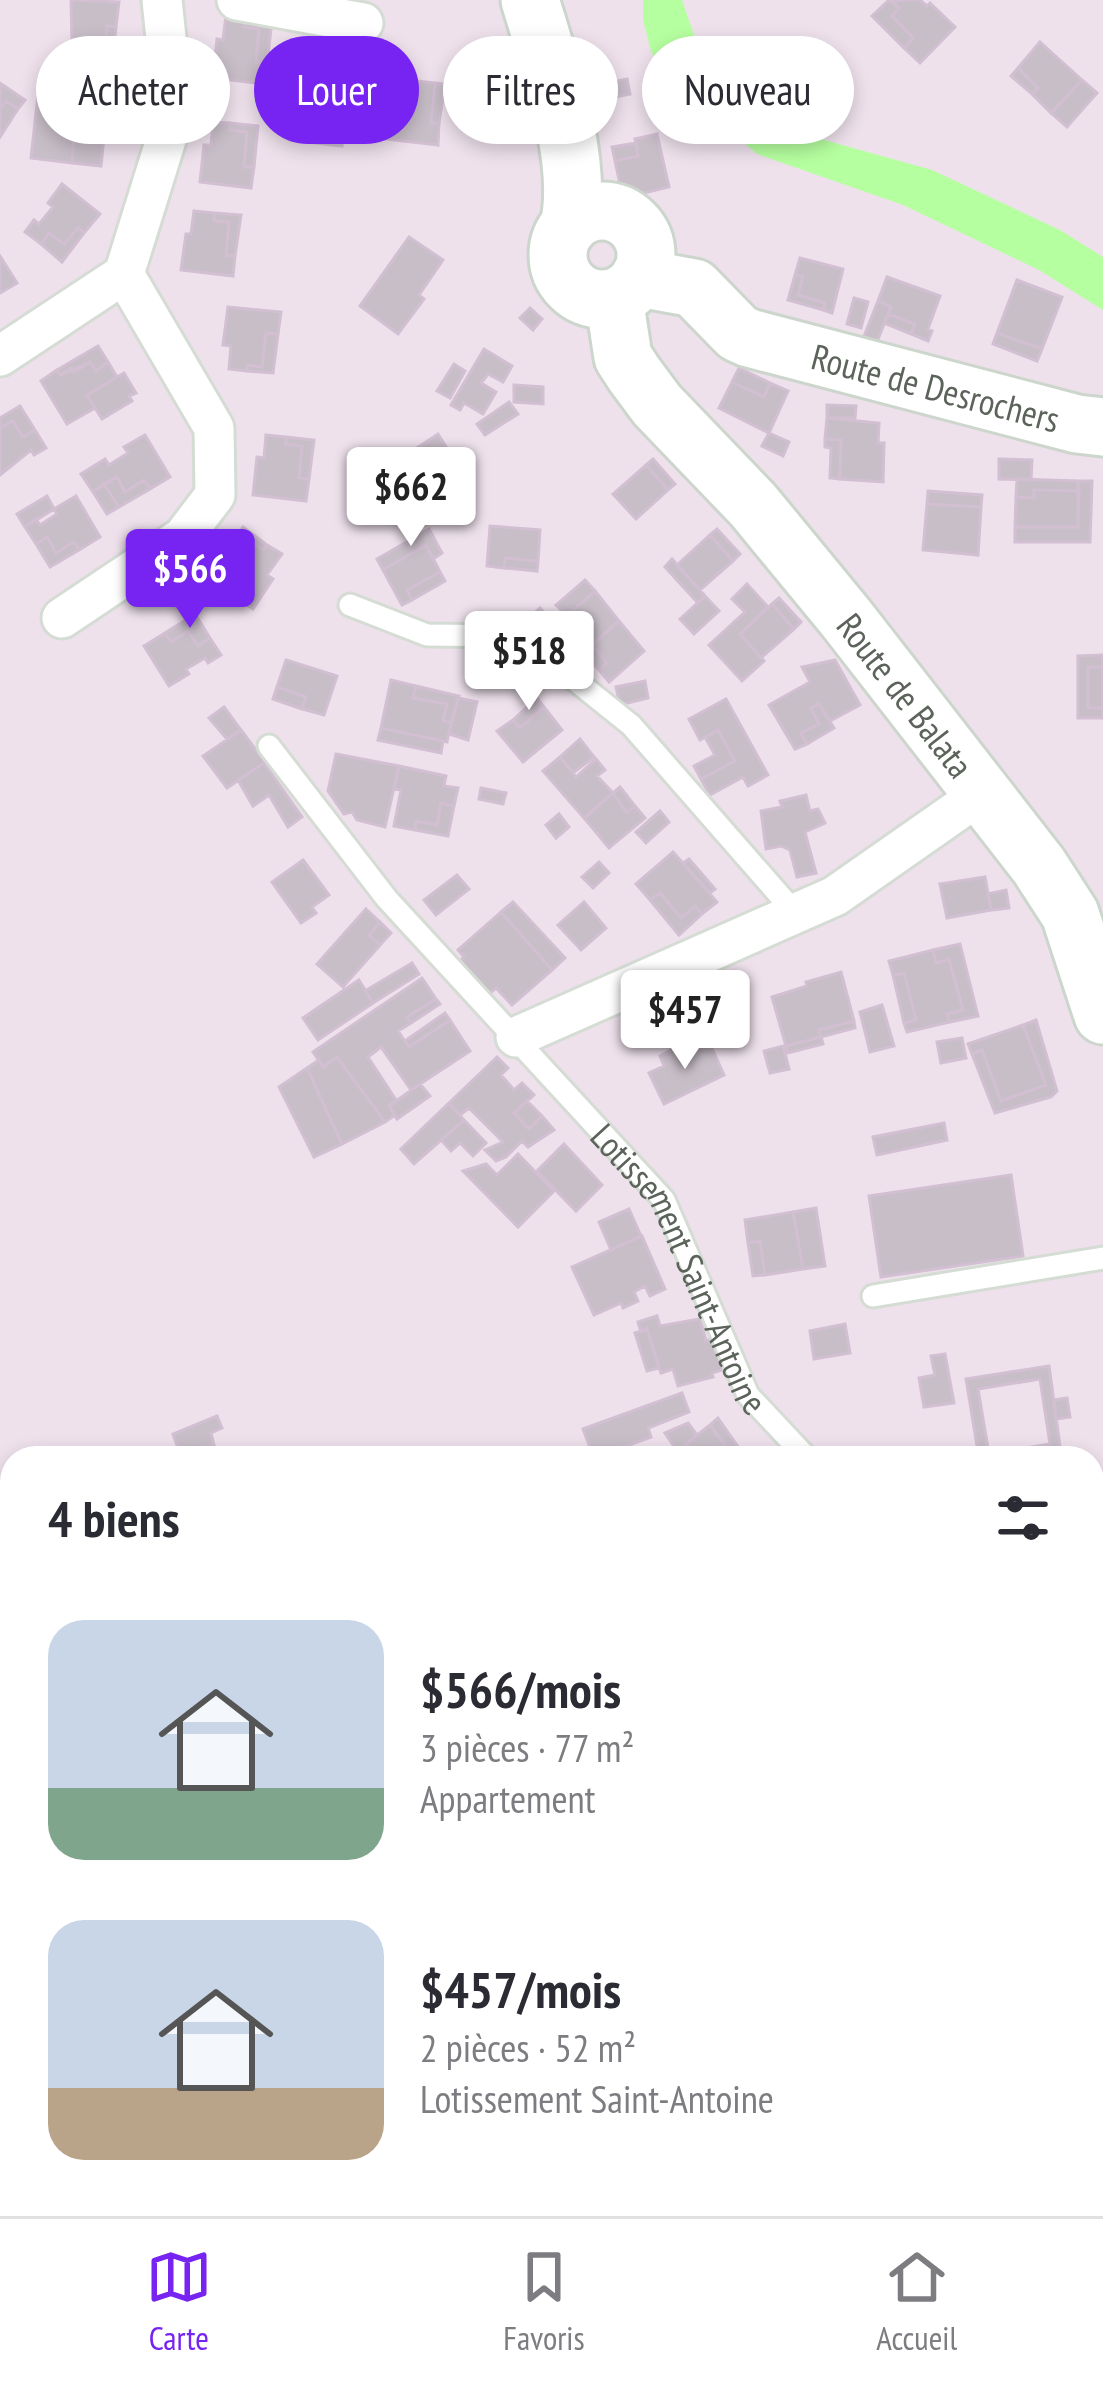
<!DOCTYPE html>
<html lang="fr">
<head>
<meta charset="utf-8">
<style>
  :root { --surface:#fff; --page:#f7f7f7; --text:#2b2b33; --muted:#7c7c81; --line:#e1e1e2; --accent:#7723f1 }
  body { margin:0; font-family:"PT Sans Narrow",sans-serif; background:var(--page); color:var(--text); height:100vh; display:flex; flex-direction:column; font-size:45px; white-space:nowrap }
  * { box-sizing:border-box; margin:0 }
  p { font-size:39px; color:var(--muted) }
  .icon { flex:none; width:66px; height:66px; fill:none; stroke:currentColor; stroke-width:2; stroke-linecap:round; stroke-linejoin:round }
  .map { position:relative; flex:1; overflow:hidden }
  .side { position:absolute; left:0px; top:1446px; width:1104px; height:771px; display:flex; flex-direction:column; background:var(--surface); border-radius:36px 36px 0 0; box-shadow:0 6px 18px #0003 }
  .side>* { flex:none }
  .guide { position:absolute; left:36px; top:36px; width:1032px; height:108px; display:flex; gap:24px }
  .price { position:absolute; translate:-50% -102px; padding:0 27px; border-radius:12px; background:#fff; color:#222; font-size:39px; line-height:78px; filter:drop-shadow(0 3px 6px #0008) }
  .price::after { content:''; position:absolute; left:50%; top:72px; width:36px; height:27px; margin-left:-18px; background:inherit; clip-path:polygon(0 0,100% 0,50% 100%) }
  .price.current { background:var(--accent); color:#fff }
  ul { padding:0; list-style:none }
  li { display:flex; align-items:center; gap:36px; height:300px; padding:0 48px }
  li span { display:grid; place-items:center; flex:none; width:336px; height:240px; border-radius:36px; color:#555 }
  li>.icon { margin-inline-start:auto }
  span .icon { width:144px; height:144px; fill:#fffc; stroke-width:1 }
  li b { font-size:51px }
  h2 { display:flex; justify-content:space-between; align-items:center; height:144px; padding:0 48px; font-size:51px }
  .tag { padding:0 42px; border-radius:54px; background:var(--surface); box-shadow:0 6px 18px #0003; font-size:42px; line-height:108px }
  .tag.current { background:var(--accent); color:#fff }
  .menu { display:flex; justify-content:space-around; align-items:center; height:168px; border-top:3px solid var(--line); background:var(--surface); font-size:33px; color:var(--muted) }
  .menu a { display:grid; justify-items:center; gap:6px }
  .menu .current { color:var(--accent) }
  .map>svg:first-child { display:block }
</style>
</head>
<body>
<div class="map">
<svg width="1103" height="2216" viewBox="0 0 1103 2216">
  <rect width="100%" height="100%" fill="#eee1ec"/>
  <path fill="#b6ffa0" d="M643,0H682L698,47L715,75L767,124L932,170L1060,230L1103,257V310L1039,270L903,205L757,154L666,76L651,51L643,20Z"/>
  <path fill="#c8bec8" stroke="#d2bfd2" stroke-width="3" fill-rule="evenodd" d="M71,0L119,2L116,27L107,26L105,48L85,46L77,72L64,71L67,44H72Z
    M889,0L899,8L892,16L913,38L904,48L872,16Z
    M892,0H920L927,6L930,3L955,27L920,63L904,48L913,38L892,16L899,8Z
    M226,16L245,18L244,27L259,29L256,62L267,63L265,84L213,78L217,39L223,40Z
    M245,18L272,21L267,63L256,62L259,29L244,27Z
    M107,26L116,27L112,62L84,59L85,46L105,48Z
    M1040,42L1082,80L1051,113L1032,94L1038,88L1018,68Z
    M79,58L112,62V76L77,72Z
    M1018,68L1038,88L1032,94L1011,76Z
    M400,79L435,83L431,123H439L438,145L386,139L389,103H396Z
    M627,79L630,94L601,100L598,85Z
    M304,80L323,82V90L337,91L333,125L345,126L342,146L290,140L294,104L301,105Z
    M1082,80L1097,93L1067,127L1051,113Z
    M323,82L350,85L345,126L333,125L337,91L323,90Z
    M0,83L25,100L18,109L6,101L0,109Z
    M435,83L445,84L439,123H431Z
    M39,86L108,93L106,117L95,116L93,137H74L72,163L31,158Z
    M6,101L18,109L0,137V109Z
    M95,116L106,117L101,166L72,163L74,137H93Z
    M213,122L230,123V130L247,132L244,167H254L251,188L200,182L204,145H211Z
    M230,123L258,126L254,167H244L247,132L230,130Z
    M657,134L669,187L623,198L615,161L638,156L635,139Z
    M636,143L638,156L615,161L612,147Z
    M62,184L100,214L84,233L78,228L64,244L49,233L41,244L25,232L34,220L39,224L53,207L48,203Z
    M194,211L215,213L214,221L229,222L226,256H235L233,276L181,270L186,234H191Z
    M215,213L241,215L235,256H226L229,222L214,221Z
    M78,228L84,233L62,262L41,244L49,233L64,244Z
    M409,237L443,260L419,295L424,299L398,334L360,306Z
    M0,256L17,283L0,293Z
    M800,258L843,269L832,313L823,310L825,303L798,295L803,277L795,275Z
    M795,275L803,277L798,295L825,303L823,310L788,300Z
    M887,277L940,296L928,329L932,331L928,341L911,334L915,324L888,314L891,307L878,301Z
    M1017,280L1062,297L1042,349L997,333Z
    M854,298L868,302L861,328L847,324Z
    M878,301L891,307L876,344L863,339Z
    M228,307L281,312L278,334L266,333L262,367L247,365V371L229,369L231,346L223,345Z
    M530,308L542,319L533,330L520,318Z
    M888,314L915,324L911,334L884,323Z
    M266,333L278,334L273,373L247,371V365L262,367Z
    M997,333L1042,349L1037,361L993,344Z
    M98,346L108,362L96,371L90,362L60,375L57,370Z
    M484,349L512,366L503,382L488,374L481,383L496,392L483,414L464,403L460,410L451,405Z
    M90,362L96,371L108,362L117,377L87,395L95,408L67,424L41,381L57,370L60,375L71,368L74,372Z
    M454,364L465,371L450,398L437,391Z
    M739,368L770,383L764,397L732,382Z
    M124,373L136,393L129,396L132,401L102,419L87,395Z
    M732,382L764,397L770,383L788,391L769,433L719,408Z
    M514,385L543,387V404L514,402Z
    M509,402L518,414L485,435L477,424Z
    M827,405L856,406L855,418H827Z
    M20,406L35,430L23,437L13,421L0,428V418Z
    M827,418L879,423L878,443H884L883,482L840,479L841,440L825,439Z
    M13,421L23,437L35,430L46,448L34,455L31,450L0,475V428Z
    M769,433L789,442L783,456L762,446Z
    M438,434L457,464L449,469L435,447L387,479L382,471Z
    M145,435L170,477L150,489L144,480L125,492L117,477L93,492L81,474L105,459L109,465L128,453L124,447Z
    M266,435L286,437V444L302,446L299,478L309,479L306,501L253,495L257,457L264,458Z
    M286,437L314,440L309,479L299,478L302,446L286,444Z
    M825,439L841,440L840,479L830,478L831,448L825,447Z
    M653,459L675,484L668,490L646,465Z
    M999,459L1032,460L1031,480L999,479Z
    M646,465L668,490L636,519L613,494Z
    M117,477L125,492L144,480L150,489L119,507L104,484Z
    M1017,479L1078,481L1079,491L1034,490V498L1016,497Z
    M1078,481H1092L1090,542H1015V527H1078Z
    M104,484L119,507L107,514L93,492Z
    M1034,490L1079,491L1078,527H1015L1016,497L1034,498Z
    M928,491L982,495L981,507L927,504Z
    M47,496L54,509L25,527L17,514Z
    M76,496L100,537L79,550L74,542L56,553L47,537L36,544L25,527L36,519L40,525L57,514L54,509Z
    M927,504L981,507L978,555L923,550Z
    M490,526L540,530L538,561L505,558L504,568L487,566Z
    M243,527L267,545L263,550L250,541L230,569L220,562Z
    M429,529L442,553L433,559L426,545L383,570L377,559Z
    M717,529L740,554L733,561L710,535Z
    M710,535L733,561L700,590L677,565Z
    M47,537L56,553L74,542L79,550L50,567L36,544Z
    M250,541L263,550L267,545L282,554L267,575L273,579L253,609L209,579L220,562L230,569Z
    M426,545L440,572L407,590L412,600L402,605L383,570Z
    M505,558L538,561L537,571L504,568Z
    M672,559L705,596L698,603L665,567Z
    M440,572L445,581L412,600L407,590Z
    M585,580L595,591L567,616L556,605Z
    M747,584L768,607L740,634L764,661L742,681L709,645L745,612L732,599Z
    M595,591L619,621L592,645L578,629L569,635L559,623Z
    M705,596L719,611L694,634L680,619Z
    M779,598L801,622L794,629L772,604Z
    M772,604L794,629L761,658L740,634Z
    M540,608L556,625L534,645L518,628Z
    M195,614L210,638L198,646L188,631L171,642L165,633Z
    M619,621L644,651L609,682L599,670L607,663L592,645Z
    M578,629L592,645L584,652L569,635Z
    M188,631L198,646L210,638L221,655L208,663L205,658L186,669L189,674L169,686L144,646L165,633L171,642Z
    M592,645L607,663L599,670L584,652Z
    M1103,655V667H1088V708H1103V718H1078V656Z
    M286,660L337,676L324,715L302,709L306,697L277,687Z
    M835,660L860,705L830,721L819,704L811,708L819,724L801,733L807,744L795,749L769,705L810,682L802,667Z
    M1088,667H1103V708H1088Z
    M391,680L416,686L413,698L447,704L443,721L451,723L447,742L381,728Z
    M645,681L648,698L620,705L616,687Z
    M416,686L459,696L451,723L443,721L447,704L413,698Z
    M277,687L306,697L302,709L273,699Z
    M458,698L477,702L468,740L449,734Z
    M537,698L544,707L520,728L513,720Z
    M726,699L768,775L748,786L743,777L710,795L701,779L735,761L718,730L700,740L689,719Z
    M819,704L834,728L807,744L801,733L819,724L811,708Z
    M224,707L241,730L227,739L209,718Z
    M544,707L562,730L523,762L497,731L513,720L520,728Z
    M381,728L443,741L441,753L378,740Z
    M241,730L265,762L227,788L203,756Z
    M718,730L735,761L701,779L694,766L715,755L705,737Z
    M580,739L594,757L573,773L560,757Z
    M336,754L399,766L385,827L357,820L352,812L344,814L328,791Z
    M560,757L576,777L596,759L605,770L597,776L613,793L584,818L543,771Z
    M264,763L302,817L288,827L269,795L253,806L238,780Z
    M399,766L446,776L444,786L458,788L454,806L441,803L437,825L416,821L415,830L394,826L401,790L394,789Z
    M620,787L635,806L627,813L613,793Z
    M481,788L506,793L503,804L479,799Z
    M613,793L627,813L635,806L645,818L609,848L584,818Z
    M806,795L810,811L818,809L825,823L805,832L816,873L797,877L790,850L781,846L766,849L761,811L782,807L780,801Z
    M441,803L454,806L448,836L415,830L416,821L437,825Z
    M660,811L669,822L646,843L636,832Z
    M559,814L569,827L556,838L546,825Z
    M673,852L717,902L702,914L695,906L681,918L660,893L650,900L636,884Z
    M689,859L715,889L710,893L683,863Z
    M303,860L329,895L312,907L316,913L301,923L272,882Z
    M599,862L609,873L593,888L582,877Z
    M457,875L469,889L436,915L424,900Z
    M985,877L991,910L947,918L940,884Z
    M1006,890L1009,908L991,910L988,894Z
    M660,893L681,918L695,906L702,914L679,935L650,900Z
    M513,902L565,958L552,970L501,912Z
    M584,902L606,928L581,950L558,925Z
    M366,909L380,922L369,935L380,945L343,987L317,964Z
    M501,912L552,970L512,1005L496,988L489,994L460,961L464,957L458,950Z
    M380,922L391,933L380,945L369,935Z
    M960,944L978,1016L950,1022L947,1014L963,1010L949,959L936,963L933,950Z
    M933,950L936,963L949,959L963,1010L947,1014L950,1022L907,1032L904,1023L916,1020L904,973L893,975L889,961Z
    M412,963L419,974L373,1003L365,991Z
    M841,972L854,1021L819,1030L821,1037L786,1046L772,997L807,986L806,982Z
    M904,973L916,1020L904,1023L893,975Z
    M422,978L436,999L407,1017L411,1023L398,1031L409,1047L450,1020L470,1051L411,1090L381,1047L368,1057L396,1100L389,1106L395,1115L385,1122L337,1057L323,1067L313,1052Z
    M359,980L373,1003L318,1040L303,1018Z
    M436,999L440,1004L411,1023L407,1017Z
    M882,1005L894,1046L870,1052L860,1012Z
    M445,1013L450,1020L409,1047L405,1041Z
    M1036,1020L1057,1091L1051,1097L995,1113L972,1054L982,1050L1001,1101L1046,1085L1023,1025Z
    M854,1021L855,1028L821,1037L819,1030Z
    M1023,1025L1046,1085L1001,1101L982,1050L972,1054L968,1044Z
    M821,1037L823,1044L788,1053L786,1046Z
    M962,1038L966,1058L941,1063L937,1042Z
    M710,1044L724,1075L664,1104L649,1073L664,1066L660,1056L681,1045L686,1056Z
    M783,1046L789,1069L770,1073L764,1051Z
    M337,1057L385,1122L342,1144L307,1068L319,1060L323,1067Z
    M497,1057L508,1068L501,1075L514,1090L522,1083L534,1095L514,1113L529,1129L542,1116L554,1130L528,1147L522,1141L506,1157L496,1161L485,1150L503,1142L469,1108L460,1115L449,1103Z
    M307,1068L342,1144L314,1157L279,1087Z
    M420,1084L430,1096L397,1119L389,1106Z
    M527,1101L542,1116L529,1129L514,1113Z
    M449,1103L464,1120L414,1164L401,1149Z
    M464,1120L486,1143L473,1156L460,1143L451,1151L441,1140Z
    M944,1123L947,1140L877,1155L873,1137Z
    M564,1144L602,1185L576,1211L537,1171Z
    M518,1154L554,1191L518,1227L463,1171L486,1164L497,1175Z
    M1011,1175L1023,1256L881,1277L869,1196Z
    M816,1208L825,1266L803,1269L793,1212Z
    M629,1209L641,1236L611,1250L599,1222Z
    M793,1212L803,1269L765,1275L760,1241L748,1243L745,1220Z
    M642,1236L665,1289L650,1296L645,1286L634,1292L638,1301L623,1308L621,1303L594,1315L572,1267Z
    M760,1241L765,1275L753,1276L748,1243Z
    M657,1316L660,1326L700,1319L706,1341L722,1335L725,1369L712,1373L713,1377L678,1386L673,1369L661,1373L647,1329L641,1332L638,1322Z
    M845,1324L850,1353L814,1359L810,1331Z
    M647,1329L659,1368L647,1371L635,1333Z
    M945,1354L954,1403L924,1407L919,1378L935,1375L931,1356Z
    M1049,1366L1061,1453L979,1458L966,1379ZM1040,1379L1050,1444L989,1454L978,1389Z
    M682,1393L689,1412L648,1428L651,1437L594,1458L583,1429Z
    M1067,1398L1070,1417L1056,1419L1054,1400Z
    M217,1416L222,1428L211,1433L214,1445L181,1457L173,1434Z
    M718,1418L741,1451L733,1456L710,1425Z
    M688,1423L697,1435L677,1451L665,1433Z
    M710,1425L733,1456L741,1451L746,1458H694L686,1444Z
    M1103,1624V1663L1092,1667V1627Z
    M1103,1845V1948L1095,1950L1092,1847Z
    M1103,1848V1899L1092,1901V1850Z
    M1103,1899V1932L1092,1934V1901Z
    M0,1909L12,1911V1959L0,1957Z
    M1103,2066V2150L1100,2151L1097,2138L1092,2139V2069Z
    M0,2121H12V2205H23L24,2212H0Z
    M265,2205H307L311,2216H269Z
    M392,2205H442L444,2211L396,2216Z
    M662,2205H693L690,2216H658Z"/>
  <g fill="none" stroke-linecap="round" stroke-linejoin="round">
    <defs>
      <g id="lane">
        <path d="M350,605L427,635L520,636L631,725L796,914"/>
        <path id="s1" d="M269,746L387,899L664,1200L748,1395L807,1458"/>
        <path d="M873,1296L1103,1258"/>
      </g>
      <path id="street" d="M237,0L363,23
        M0,356L124,274L174,114L162,0
        M62,618L183,537L215,495L214,428L124,274
        M516,1037L835,896L981,794
        M348,2205L352,2216
        M466,2205L470,2216"/>
      <g id="secondary">
        <path d="M530,0C549,63 584,162 569,226"/>
        <circle cx="602" cy="255" r="44"/>
        <path id="s2" d="M639,278L694,288L738,333L749,338L1077,424L1103,427"/>
        <path id="s3" d="M614,298L623,357L634,374L657,405L753,505L846,618L1039,866L1070,914L1103,1015"/>
        <path d="M1092,2016L1103,2019"/>
        <path d="M1035,2205L1042,2216"/>
      </g>
    </defs>
    <use href="#lane" stroke="#d4dcd4" stroke-width="27"/>
    <use href="#street" stroke="#d4dcd4" stroke-width="45"/>
    <use href="#secondary" stroke="#ccd6cc" stroke-width="63"/>
    <use href="#lane" stroke="#fff" stroke-width="21"/>
    <use href="#street" stroke="#fff" stroke-width="39"/>
    <use href="#secondary" stroke="#fff" stroke-width="57"/>
  </g>
  <g text-anchor="middle" dominant-baseline="central" stroke-width="9" stroke-linejoin="round" paint-order="stroke">
    <g font-size="36" fill="#5b635a" stroke="#fff">
      <text stroke="none"><textPath href="#s2" startOffset="324">Route de Desrochers</textPath></text>
      <text stroke="none"><textPath href="#s3" startOffset="501">Route de Balata</textPath></text>
      <text stroke="none"><textPath href="#s1" startOffset="669">Lotissement Saint-Antoine</textPath></text>
    </g>
  </g>
</svg>
<b class="price" style="left:411px;top:549px">$662</b>
<b class="price current" style="left:190px;top:631px">$566</b>
<b class="price" style="left:529px;top:713px">$518</b>
<b class="price" style="left:685px;top:1072px">$457</b>
<div class="guide">
<a class="tag">Acheter</a>
<a class="tag current">Louer</a>
<a class="tag">Filtres</a>
<a class="tag">Nouveau</a>
</div>
<section class="side">
<h2>4 biens<svg class="icon" aria-label="filters" viewBox="0 0 24 24"><path d="M4 7h16M4 17h16"/><circle cx="9" cy="7" r="2"/><circle cx="15" cy="17" r="2"/></svg></h2>
<ul>
<li><span style="background:linear-gradient(#c9d6e8 70%,#7fa58c 0)"><svg class="icon" aria-label="home" viewBox="0 0 24 24"><path d="M3 11l9-7 9 7M6 9v11h12V9"/></svg></span><div><b>$566/mois</b><p>3 pièces · 77 m²</p><p>Appartement</p></div></li>
<li><span style="background:linear-gradient(#c9d6e8 70%,#b9a48a 0)"><svg class="icon" aria-label="home" viewBox="0 0 24 24"><path d="M3 11l9-7 9 7M6 9v11h12V9"/></svg></span><div><b>$457/mois</b><p>2 pièces · 52 m²</p><p>Lotissement Saint-Antoine</p></div></li>
</ul>
</section>
</div>
<nav class="menu">
<a class="current"><svg class="icon" aria-label="map" viewBox="0 0 24 24"><path d="M3 6l6-2 6 2 6-2v14l-6 2-6-2-6 2zM9 4v14M15 6v14"/></svg>Carte</a>
<a><svg class="icon" aria-label="saved" viewBox="0 0 24 24"><path d="M7 4h10v16l-5-4-5 4z"/></svg>Favoris</a>
<a><svg class="icon" aria-label="home" viewBox="0 0 24 24"><path d="M3 11l9-7 9 7M6 9v11h12V9"/></svg>Accueil</a>
</nav>
</body>
</html>
